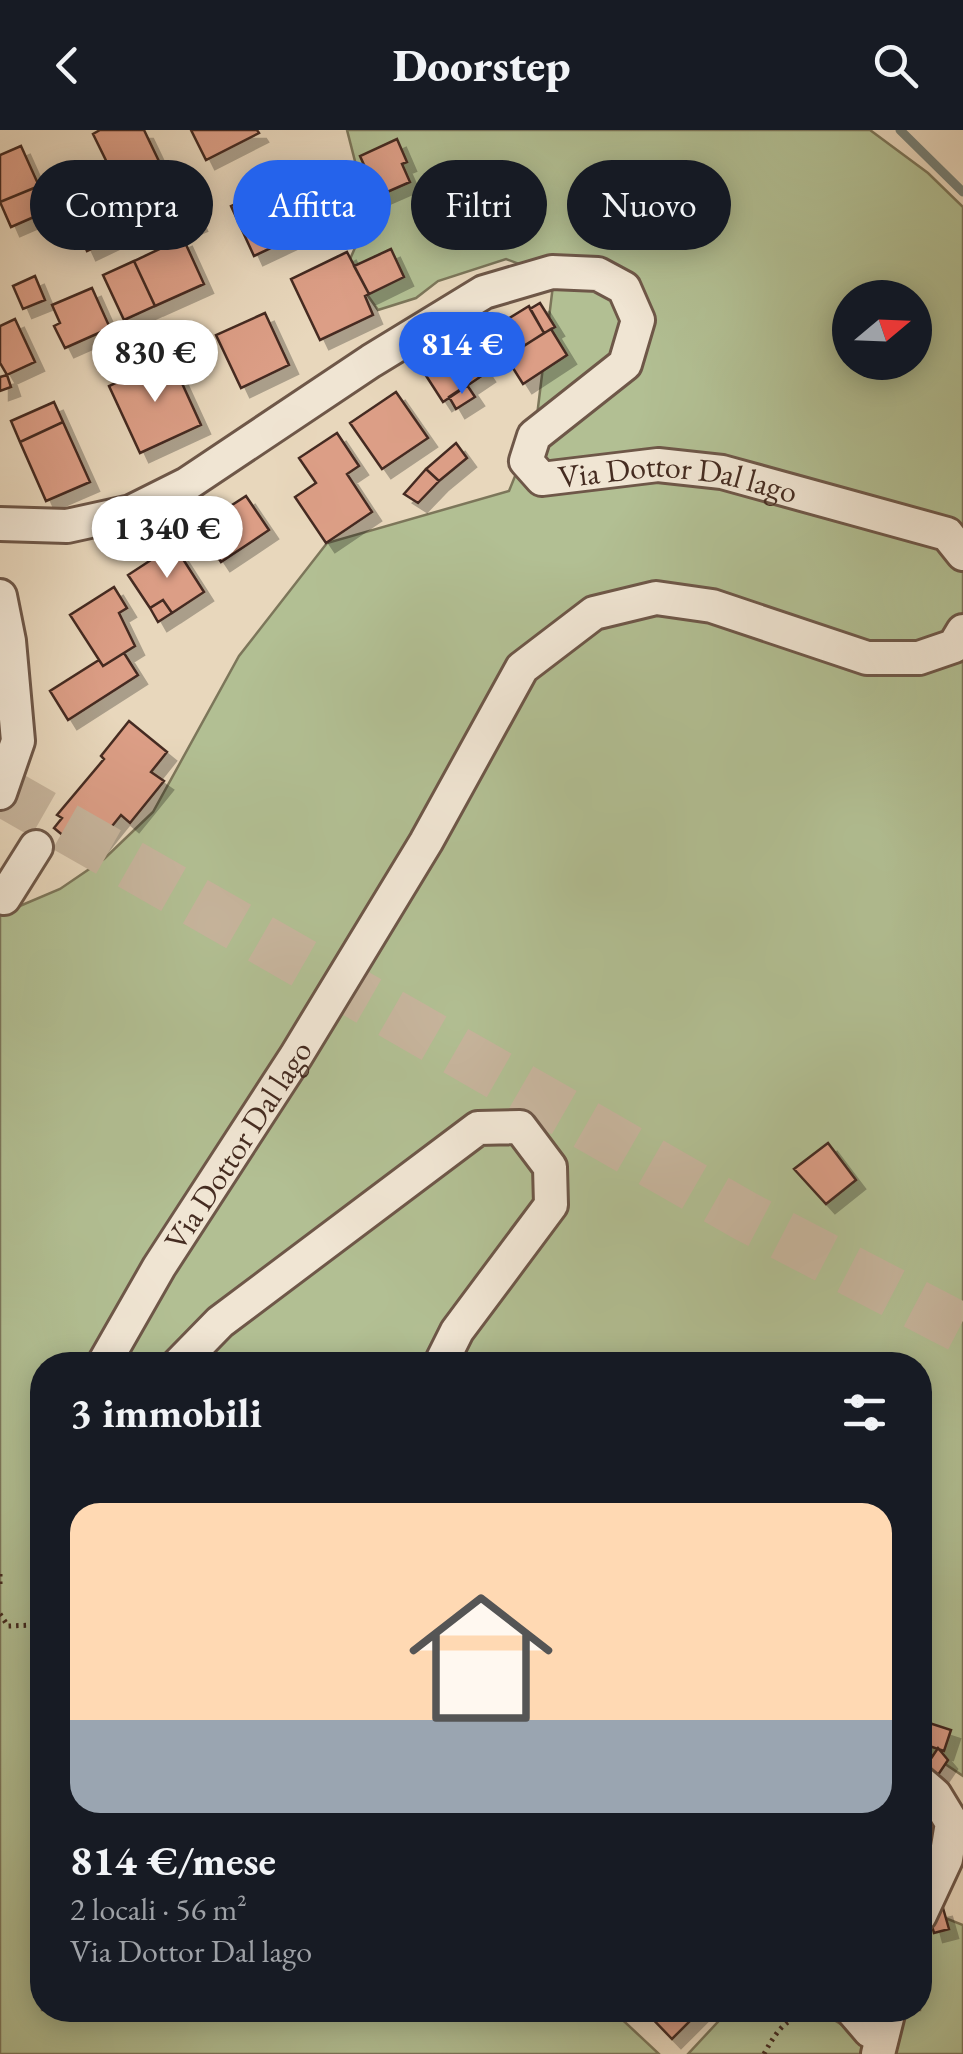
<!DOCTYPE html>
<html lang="it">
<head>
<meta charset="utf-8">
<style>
  :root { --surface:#171b24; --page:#242831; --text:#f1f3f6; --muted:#9ea1a6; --line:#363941; --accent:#2563eb }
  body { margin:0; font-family:"EB Garamond",serif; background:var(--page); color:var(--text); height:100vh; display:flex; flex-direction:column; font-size:38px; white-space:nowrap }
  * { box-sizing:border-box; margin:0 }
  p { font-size:32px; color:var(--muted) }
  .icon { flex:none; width:55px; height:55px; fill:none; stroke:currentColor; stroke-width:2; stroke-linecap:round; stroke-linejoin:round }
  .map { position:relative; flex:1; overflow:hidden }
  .sheet { position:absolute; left:30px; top:1222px; width:902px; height:670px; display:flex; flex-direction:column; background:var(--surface); border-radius:40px; box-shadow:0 5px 25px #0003 }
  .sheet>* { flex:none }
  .guide { position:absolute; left:30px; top:30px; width:905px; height:90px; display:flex; gap:20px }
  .needle { width:65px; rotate:71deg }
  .fabs { position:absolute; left:832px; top:150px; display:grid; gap:20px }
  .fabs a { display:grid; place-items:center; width:100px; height:100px; border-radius:50%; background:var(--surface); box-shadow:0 5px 25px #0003; font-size:50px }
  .price { position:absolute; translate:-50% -85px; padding:0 22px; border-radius:35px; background:#fff; color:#222; font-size:32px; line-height:65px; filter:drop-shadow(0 2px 5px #0008) }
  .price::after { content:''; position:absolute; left:50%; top:60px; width:30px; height:22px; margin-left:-15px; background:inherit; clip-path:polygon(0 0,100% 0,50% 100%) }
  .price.selected { background:var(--accent); color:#fff }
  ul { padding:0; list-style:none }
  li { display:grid; align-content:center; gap:20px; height:530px; padding:0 40px }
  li+li { border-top:2px solid var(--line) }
  li span { display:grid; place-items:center; height:310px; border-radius:30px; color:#555 }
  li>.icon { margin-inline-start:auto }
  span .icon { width:180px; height:180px; fill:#fffc; stroke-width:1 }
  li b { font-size:42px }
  h2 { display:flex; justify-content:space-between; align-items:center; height:120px; padding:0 40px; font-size:42px }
  .pill { padding:0 35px; border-radius:45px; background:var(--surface); box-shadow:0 5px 25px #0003; font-size:35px; line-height:90px }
  .pill.selected { background:var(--accent); color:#fff }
  header { display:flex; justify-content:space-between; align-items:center; height:130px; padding:0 40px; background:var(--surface); font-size:45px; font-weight:800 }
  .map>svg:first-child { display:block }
</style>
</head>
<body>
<header><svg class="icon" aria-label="back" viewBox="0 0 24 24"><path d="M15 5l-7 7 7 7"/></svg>Doorstep<svg class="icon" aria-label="search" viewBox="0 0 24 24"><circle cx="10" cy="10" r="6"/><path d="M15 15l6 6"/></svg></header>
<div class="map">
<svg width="963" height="1924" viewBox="0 0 963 1924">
  <defs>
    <filter id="shadow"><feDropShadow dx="9" dy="9" stdDeviation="0" flood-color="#0004"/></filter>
  </defs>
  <rect width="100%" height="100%" fill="#e8d7bc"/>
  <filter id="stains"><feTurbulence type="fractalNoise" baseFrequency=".002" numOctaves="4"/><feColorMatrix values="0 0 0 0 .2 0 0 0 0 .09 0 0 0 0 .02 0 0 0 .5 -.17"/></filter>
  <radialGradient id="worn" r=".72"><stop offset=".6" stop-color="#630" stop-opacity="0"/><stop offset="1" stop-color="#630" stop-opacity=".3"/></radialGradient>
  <path fill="#b2bf93" stroke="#7c765a" stroke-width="2.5" fill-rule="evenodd" d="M347,0H870L928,43L963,77V1646L920,1617V1235H42V1880H612L659,1924H0V777L8,781L60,759L104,729L153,682L239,526L327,413L509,361L536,294L554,147L506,129L438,151L416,168L378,180L347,136L369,86ZM850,168H915V232H850Z
    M920,1778L963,1795V1924H688L729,1880H818L871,1913L880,1880H920Z"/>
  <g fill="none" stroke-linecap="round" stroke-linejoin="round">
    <path stroke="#768179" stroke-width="9" d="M900,0L963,62"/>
  </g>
  <path fill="#dc9e86" stroke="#452c21" stroke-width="2.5" filter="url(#shadow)" d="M100,0H144L167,48L125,69L93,4Z
    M191,0H257L259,3L206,30Z
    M397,9L407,32L402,34L410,52L378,66L360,26Z
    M21,16L39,56L0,72V25Z
    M343,44L357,79L333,89L318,55Z
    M182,54L198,92L181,99L166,61Z
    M278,54L301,104L254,126L231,76Z
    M39,56L50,80L11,97L0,72Z
    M115,81L125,103L87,121L77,99Z
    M183,108L204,154L155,176L134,131Z
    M391,119L404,147L369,164L354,136Z
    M347,122L369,164L365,166L373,185L320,210L291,149Z
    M134,131L155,176L124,190L103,145Z
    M35,146L45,170L23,179L13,156Z
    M92,158L110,198L65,218L54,196L60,193L52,175Z
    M540,173L555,197L544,203L530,179Z
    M529,176L544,203L502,230L485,203Z
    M265,183L289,235L241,258L216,205Z
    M15,189L35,232L7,245L0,233V196Z
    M551,199L567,225L523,254L506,227Z
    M468,216L486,243L443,272L425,244Z
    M170,227L201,295L140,323L109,256Z
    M7,245L11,257L0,261V247Z
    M467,255L475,267L456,279L449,267Z
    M396,262L428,308L382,339L350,293Z
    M54,272L63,292L20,312L11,291Z
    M63,292L90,352L46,371L20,312Z
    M337,303L359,336L347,344L372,382L326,413L295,367L316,353L299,328Z
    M456,313L467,328L439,351L426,339Z
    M426,339L439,351L418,373L404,364Z
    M246,366L269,400L221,432L198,397Z
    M174,415L204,462L172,483L163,470L150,478L128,445Z
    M114,457L127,478L119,483L135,516L103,536L70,485Z
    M163,470L172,483L158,492L150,478Z
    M124,523L138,545L68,590L50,561L99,530L103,536Z
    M129,591L167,622L151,642L164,651L130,693L121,685L88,726L54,698L62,688L57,685L104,629L101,626Z
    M828,1013L856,1050L826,1074L794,1039Z
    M920,1590L951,1600L944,1621L920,1613Z
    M938,1618L948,1630L938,1645L926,1636Z
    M923,1700L943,1720L920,1744V1704Z
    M943,1778L949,1799L934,1803L928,1781Z
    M644,1880H701L672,1909Z"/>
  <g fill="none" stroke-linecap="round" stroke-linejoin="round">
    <path stroke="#c7b59d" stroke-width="50" stroke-dasharray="50 25" stroke-linecap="butt" d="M0,660L745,1086L963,1199"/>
    <defs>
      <g id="minor">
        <path id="s1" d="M0,394L67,396L131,382L187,354L371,231L484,162L552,142L598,144L624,158L638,190L625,234L534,306L526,331L542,349L658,335L722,342L947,404L963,424"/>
        <path d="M0,466L9,511L18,611L0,663"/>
        <path d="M0,763L4,768L36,717"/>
        <path id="s2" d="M103,1235L159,1137L296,926L426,712L522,538L594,483L656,468L712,476L867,528H919L954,516L963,501"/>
        <path d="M178,1235L220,1192L478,998L520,997L550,1037L551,1075L457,1201L440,1235"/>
        <path d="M920,1652L935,1665L952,1693L946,1729L920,1785"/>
        <path d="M852,1880L870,1901L882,1906"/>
        <path d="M878,1924L889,1880"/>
      </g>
    </defs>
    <use href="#minor" stroke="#6e5748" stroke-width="38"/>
    <path stroke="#452c21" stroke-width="5" stroke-dasharray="2.5 5" stroke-linecap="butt" d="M0,1444V1456
      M0,1484L8,1496L35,1495L42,1491
      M764,1924C779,1896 790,1883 824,1881"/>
    <use href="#minor" stroke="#f0e5d3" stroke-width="32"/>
  </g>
  <g text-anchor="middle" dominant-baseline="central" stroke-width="8" stroke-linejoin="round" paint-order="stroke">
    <g font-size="32" fill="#452c21" stroke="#f0e5d3">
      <text stroke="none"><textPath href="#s1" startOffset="1080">Via Dottor Dal lago</textPath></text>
      <text stroke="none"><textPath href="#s2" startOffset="258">Via Dottor Dal lago</textPath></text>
    </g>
  </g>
  <rect width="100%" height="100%" filter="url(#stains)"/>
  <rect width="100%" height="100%" fill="url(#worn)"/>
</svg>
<div class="fabs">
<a><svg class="needle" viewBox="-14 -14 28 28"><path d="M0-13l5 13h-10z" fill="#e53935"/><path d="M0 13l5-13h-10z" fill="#9ea1a6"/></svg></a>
</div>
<b class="price selected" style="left:462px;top:267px">814 €</b>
<b class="price" style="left:155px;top:275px">830 €</b>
<b class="price" style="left:167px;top:451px">1 340 €</b>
<div class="guide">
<a class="pill">Compra</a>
<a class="pill selected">Affitta</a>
<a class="pill">Filtri</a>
<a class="pill">Nuovo</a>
</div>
<section class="sheet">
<h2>3 immobili<svg class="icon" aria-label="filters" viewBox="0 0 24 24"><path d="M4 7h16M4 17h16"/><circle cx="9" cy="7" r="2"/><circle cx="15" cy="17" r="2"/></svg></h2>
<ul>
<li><span style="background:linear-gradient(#ffd9b3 70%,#9aa5b1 0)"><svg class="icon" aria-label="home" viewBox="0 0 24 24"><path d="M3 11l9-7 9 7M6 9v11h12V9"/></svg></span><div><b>814 €/mese</b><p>2 locali · 56 m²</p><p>Via Dottor Dal lago</p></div></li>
</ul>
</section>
</div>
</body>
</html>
